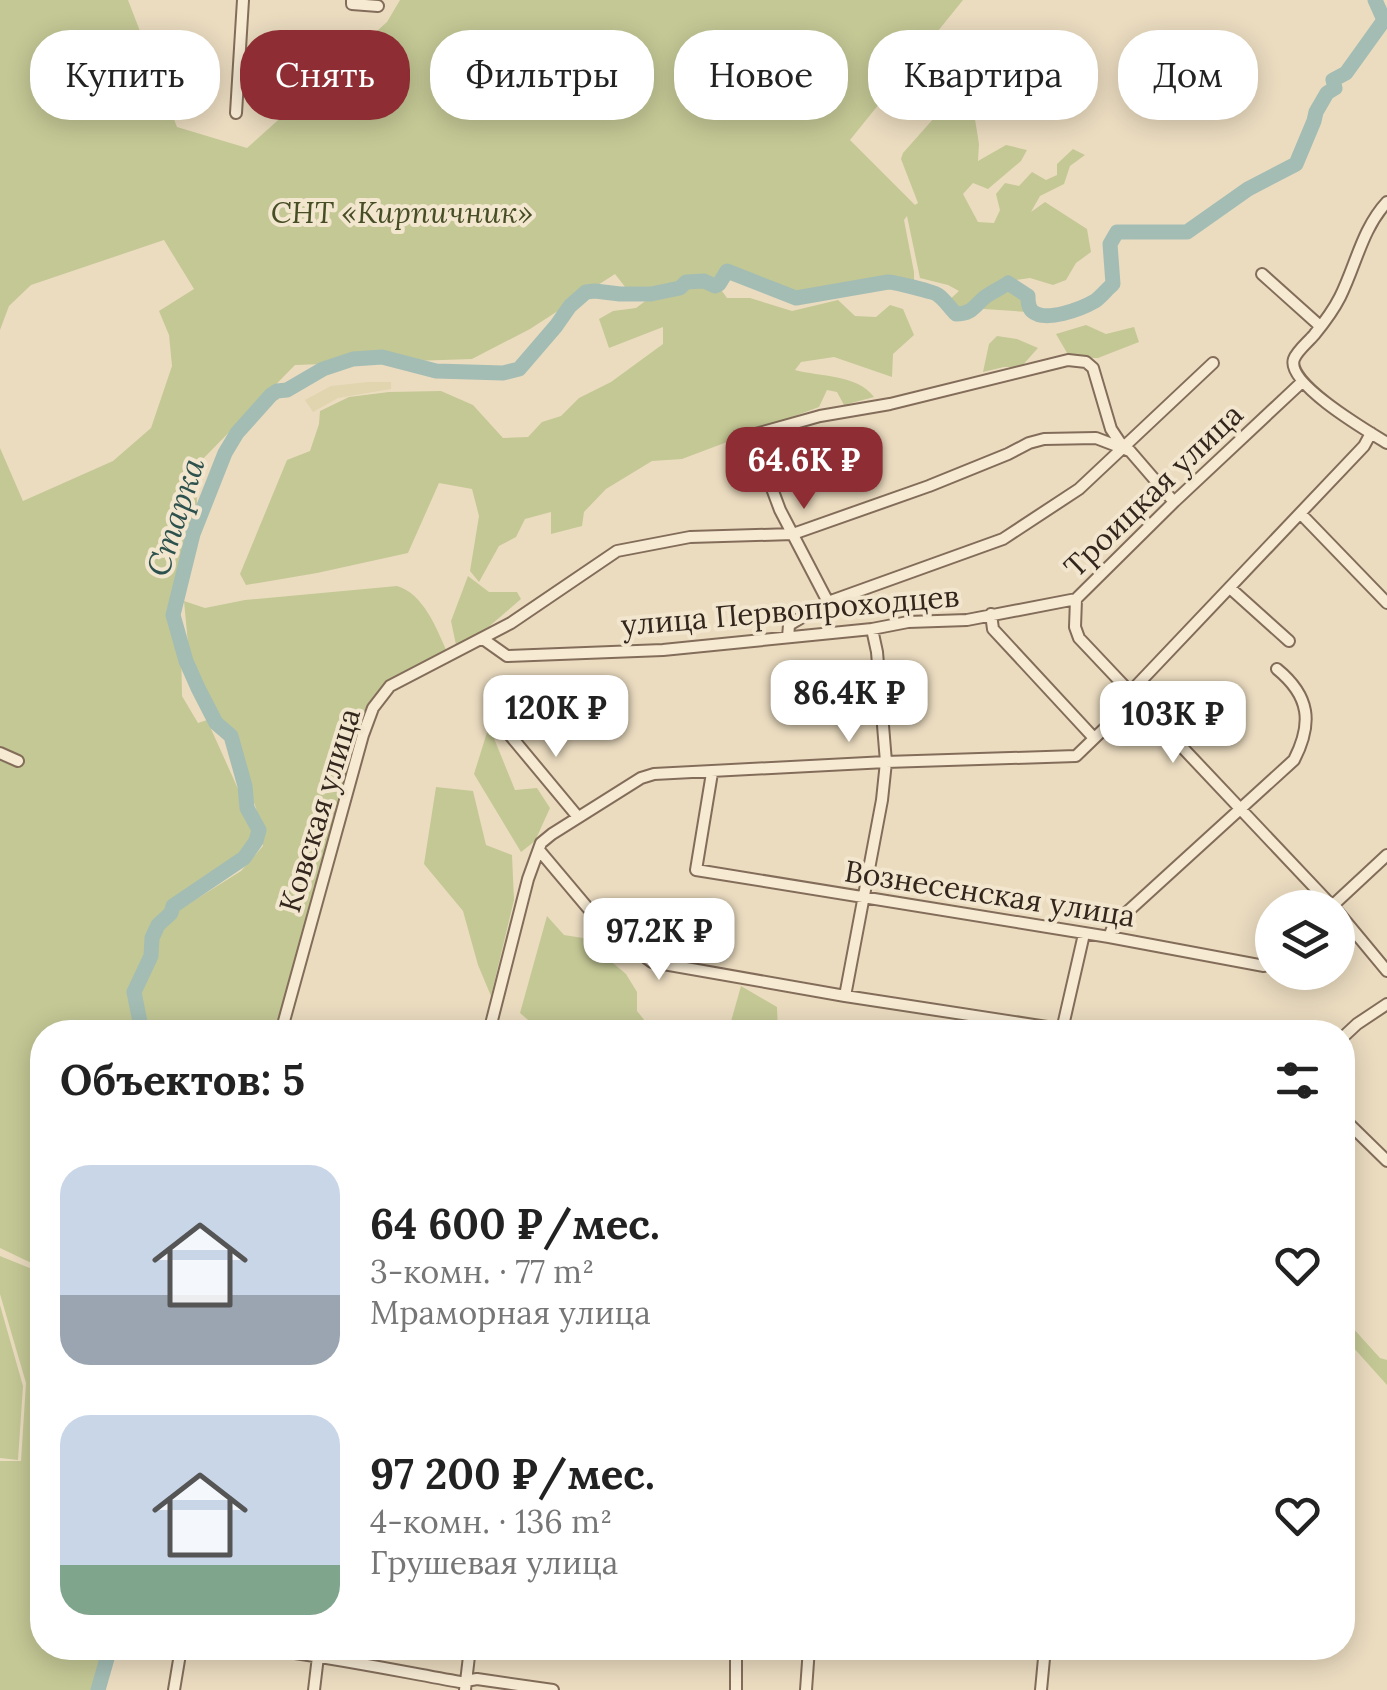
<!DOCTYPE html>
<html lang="ru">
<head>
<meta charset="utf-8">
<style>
  :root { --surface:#fff; --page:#f6f6f6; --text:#222; --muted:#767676; --accent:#8e2d33 }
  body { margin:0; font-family:Lora,serif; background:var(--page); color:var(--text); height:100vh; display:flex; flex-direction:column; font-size:38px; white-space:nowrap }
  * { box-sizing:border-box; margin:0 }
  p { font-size:32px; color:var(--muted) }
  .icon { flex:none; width:55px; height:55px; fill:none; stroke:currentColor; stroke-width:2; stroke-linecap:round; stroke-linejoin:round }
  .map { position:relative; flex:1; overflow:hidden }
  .panel { position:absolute; left:30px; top:1020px; width:1325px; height:640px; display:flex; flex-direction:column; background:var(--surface); border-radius:40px; box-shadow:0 5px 25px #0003 }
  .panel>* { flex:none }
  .banner { position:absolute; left:30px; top:30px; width:1328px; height:90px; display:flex; gap:20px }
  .fabs { position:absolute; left:1255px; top:890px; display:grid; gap:20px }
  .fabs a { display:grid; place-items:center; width:100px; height:100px; border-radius:50%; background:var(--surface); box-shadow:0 5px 25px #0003; font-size:50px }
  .price { position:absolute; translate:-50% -85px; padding:0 22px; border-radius:20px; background:#fff; color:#222; font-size:32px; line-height:65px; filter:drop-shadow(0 2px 5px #0008) }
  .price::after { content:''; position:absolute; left:50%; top:60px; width:30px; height:22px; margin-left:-15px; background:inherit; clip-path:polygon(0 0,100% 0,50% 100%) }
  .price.selected { background:var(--accent); color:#fff }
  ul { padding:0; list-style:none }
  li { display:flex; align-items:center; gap:30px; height:250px; padding:0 30px }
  li span { display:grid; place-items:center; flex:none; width:280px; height:200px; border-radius:30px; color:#555 }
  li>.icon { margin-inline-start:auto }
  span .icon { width:120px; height:120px; fill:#fffc; stroke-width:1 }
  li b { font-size:42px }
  h2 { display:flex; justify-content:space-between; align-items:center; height:120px; padding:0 30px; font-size:42px }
  .chip { padding:0 35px; border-radius:40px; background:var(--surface); box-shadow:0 5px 25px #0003; font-size:35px; line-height:90px }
  .chip.selected { background:var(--accent); color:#fff }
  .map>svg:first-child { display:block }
</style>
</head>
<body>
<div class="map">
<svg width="1387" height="1690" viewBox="0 0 1387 1690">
  <rect width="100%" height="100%" fill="#ebdcc0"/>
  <path fill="#e0d5ae" d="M368,382H391V389L338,398L313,412L305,400L331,386Z"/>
  <path fill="#c4c895" d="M0,0H128L177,127L247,148L387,22L400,0H963L850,140L915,205L918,203L901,159L903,153L997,47L1021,63C1008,92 1006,104 974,113L979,144L978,161L1006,145L1027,150L1021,161L988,189L973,183L963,194L978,222L994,223L1000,210L996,194L1005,183L1019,186L1032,172L1046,180L1057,175V164L1073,149L1085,155L1070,166L1064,184L1040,196L1031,212L1045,202L1087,229L1091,252L1076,263L1066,280L1053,285L1030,278L1008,281L979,297L971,309L964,313H957L947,302L959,291L948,285L920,278L907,216L904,220L914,272V287L889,278L861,284L859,287L796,298L727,271L722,275L719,284L715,286C695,277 691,284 673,289C658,293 644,293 629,292L615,274L530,329L472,359L295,365L195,467L198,519L180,594L182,696L198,723L207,720L239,791L245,786L247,808L259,830L256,841L244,858L173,906C170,915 164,917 159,924C151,935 154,944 151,955C147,971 132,983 136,1000V992L152,957L154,938L159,926L171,915L241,871L263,846L260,821L242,765L235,734L219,720L189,654L184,601L205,608L245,600L397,586C423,593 437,629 447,652L389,683L369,707L278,1032H144L143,1029L142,1032H42V1268L0,1248V448L23,501L113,461L151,428L172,366L169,335L159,311L194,289L164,240L31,285L9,306L0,330Z
    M1008,284L1027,297V312L984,309L979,307L985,298Z
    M686,286H703L722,291L727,298H750L792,311L838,300L855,316L876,317L890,305L903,309L914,335L893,354L892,377L834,357L801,362L795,370C820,377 857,374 874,397L844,405L837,392L827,390L819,407L768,426L742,433L735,439L682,459L652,461L606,489L584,512L582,526L551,534V512L525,519L516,537L499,546L479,582L470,571L479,516L472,489L439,483L408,553L317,573L246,585L240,574L287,460L310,451L319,424L320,411L349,397L389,392L441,391L473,405L503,438L528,437L542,422L561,416L579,398L611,382L663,344V327L609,348L599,319L613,311L636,308L648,299L682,292Z
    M1086,325L1106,334L1134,327L1139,342L1098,358H1070L1056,334Z
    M997,336L1017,339L1038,348L1021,367H1004L983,372L989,344Z
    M468,576L489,592H517L521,599L478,636L456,645L451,621Z
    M489,726L515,790L537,788L550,808L535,841L521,852L474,774Z
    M436,787L473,791L486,845L512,855L514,900L491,996L478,965L463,911L424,864Z
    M547,916L564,935L583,938L626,974L637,992V1011L654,1032H542L520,1013Z
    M741,986L777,1007L778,1032H728Z
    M0,1256L42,1273V1648H104L92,1690H0V1461H21L26,1383L0,1294Z
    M0,1305L23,1386L18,1460L0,1458Z
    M1342,1316L1380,1358L1387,1360V1385L1343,1336Z"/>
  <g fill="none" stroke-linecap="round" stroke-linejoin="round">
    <path stroke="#a3bdb4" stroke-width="15" d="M142,1032L134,992L151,956L152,938L158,925L171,913L173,906L244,858L256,841L259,830L247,808L245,786L231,736L216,723L198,688L186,661L173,615L193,534L225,453L237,433L271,395L277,391L287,390L323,369L353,359L382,357L436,371L503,373L519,369L556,326L570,306L586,292L595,291L620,294H651L680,288L686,282L704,281L715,286L719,284L727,271L796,298L888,282C894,282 935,292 938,295C944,299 951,309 956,314C972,314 974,306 985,297C992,292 1001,288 1008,283L1028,296C1028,301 1028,307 1032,311C1045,323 1081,309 1095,301C1101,297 1107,289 1113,284L1110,244L1117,232H1187L1248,189L1296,164L1314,121L1316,112L1327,93L1335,88L1333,80L1346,73L1384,20L1375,0
      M98,1690L110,1648"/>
    <defs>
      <path id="minor" d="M352,0V4L378,6
        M236,113L243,0
        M1387,202C1362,229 1356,265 1340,297C1333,311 1323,324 1314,335C1308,342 1297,351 1294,359C1285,383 1369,432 1387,443
        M1262,274L1320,326
        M1302,382L1174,502L1076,599L1075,627L1079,638L1334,908
        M1301,514L1387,603
        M1230,588L1289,641
        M828,602L780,510L752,435L820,416L890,404L1068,360L1086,362L1093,368L1111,429L1123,447
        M991,614L993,629L1094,738
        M788,637L789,625L828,602L1003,539L1079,489L1213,363
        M483,639L507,656L663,650L872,629L908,622L967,620L1076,599
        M504,728L578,817
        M0,753L18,761
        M712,773L696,870L1109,937L1264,966L1272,958
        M539,850L587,907L615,935L652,962L845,996L1080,1032
        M1331,907L1387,855
        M1338,912L1387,971
        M1109,937L1114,924L1294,760C1313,723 1310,696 1277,669
        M845,996L882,800L886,762L877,652L872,629
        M1062,1030L1084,934
        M281,1032L363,735L373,708L390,686L511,623L617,551L690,537L793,534L929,486L1008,454L1029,443L1044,439L1096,438L1130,451L1174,502
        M489,1032L528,879L541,843L552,834L641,778L654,774L886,762L1076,756L1136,698L1137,685L1364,446L1371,433
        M1342,1038L1357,1024L1387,1004
        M1342,1117L1387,1161
        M258,1648C326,1656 393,1670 460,1682L477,1679L553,1690
        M736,1648V1690
        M174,1690L181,1648
        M314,1690L319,1648
        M465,1690L470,1648
        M806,1690L809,1648
        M1041,1690L1045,1648"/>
    </defs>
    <use href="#minor" stroke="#836d5a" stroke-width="14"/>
    <use href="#minor" stroke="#f6ead3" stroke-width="10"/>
  </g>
  <g text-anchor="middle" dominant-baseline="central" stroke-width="8" stroke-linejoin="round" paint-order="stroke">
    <g font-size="30" font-style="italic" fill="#464e25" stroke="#f3e6cf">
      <text x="402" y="212">СНТ «Кирпичник»</text>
    </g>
    <g font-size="30" fill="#33261d" stroke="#f3e6cf">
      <text transform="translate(1153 490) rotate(-44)">Троицкая улица</text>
      <text transform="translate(790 610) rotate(-5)">улица Первопроходцев</text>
      <text transform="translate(319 810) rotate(-73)">Ковская улица</text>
      <text transform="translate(990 893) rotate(9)">Вознесенская улица</text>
    </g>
    <g font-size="32" font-style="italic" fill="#2d524e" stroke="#f3e6cf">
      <text transform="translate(175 517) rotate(-72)">Старка</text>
    </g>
  </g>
</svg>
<div class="fabs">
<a><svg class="icon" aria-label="layers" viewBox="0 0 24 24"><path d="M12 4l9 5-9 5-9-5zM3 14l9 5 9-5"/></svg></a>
</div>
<b class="price selected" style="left:804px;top:512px">64.6K ₽</b>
<b class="price" style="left:849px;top:745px">86.4K ₽</b>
<b class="price" style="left:556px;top:760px">120K ₽</b>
<b class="price" style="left:1173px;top:766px">103K ₽</b>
<b class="price" style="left:659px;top:983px">97.2K ₽</b>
<div class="banner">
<a class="chip">Купить</a>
<a class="chip selected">Снять</a>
<a class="chip">Фильтры</a>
<a class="chip">Новое</a>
<a class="chip">Квартира</a>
<a class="chip">Дом</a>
</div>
<section class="panel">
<h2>Объектов: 5<svg class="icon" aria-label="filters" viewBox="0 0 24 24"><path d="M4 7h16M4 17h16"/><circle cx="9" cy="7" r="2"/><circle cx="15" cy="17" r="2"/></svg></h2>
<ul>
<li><span style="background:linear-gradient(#c9d6e8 65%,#9aa5b1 0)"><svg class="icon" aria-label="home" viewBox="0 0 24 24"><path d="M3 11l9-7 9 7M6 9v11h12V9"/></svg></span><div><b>64 600 ₽/мес.</b><p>3-комн. · 77 m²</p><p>Мраморная улица</p></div><svg class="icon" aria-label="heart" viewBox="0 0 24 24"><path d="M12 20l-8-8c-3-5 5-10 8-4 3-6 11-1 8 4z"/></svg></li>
<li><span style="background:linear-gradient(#c9d6e8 75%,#7fa58c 0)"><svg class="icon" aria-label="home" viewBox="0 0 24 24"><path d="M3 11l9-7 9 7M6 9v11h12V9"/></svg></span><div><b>97 200 ₽/мес.</b><p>4-комн. · 136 m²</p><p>Грушевая улица</p></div><svg class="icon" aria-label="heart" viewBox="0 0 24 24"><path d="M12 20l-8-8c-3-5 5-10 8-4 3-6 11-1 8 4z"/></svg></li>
</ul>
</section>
</div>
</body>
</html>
